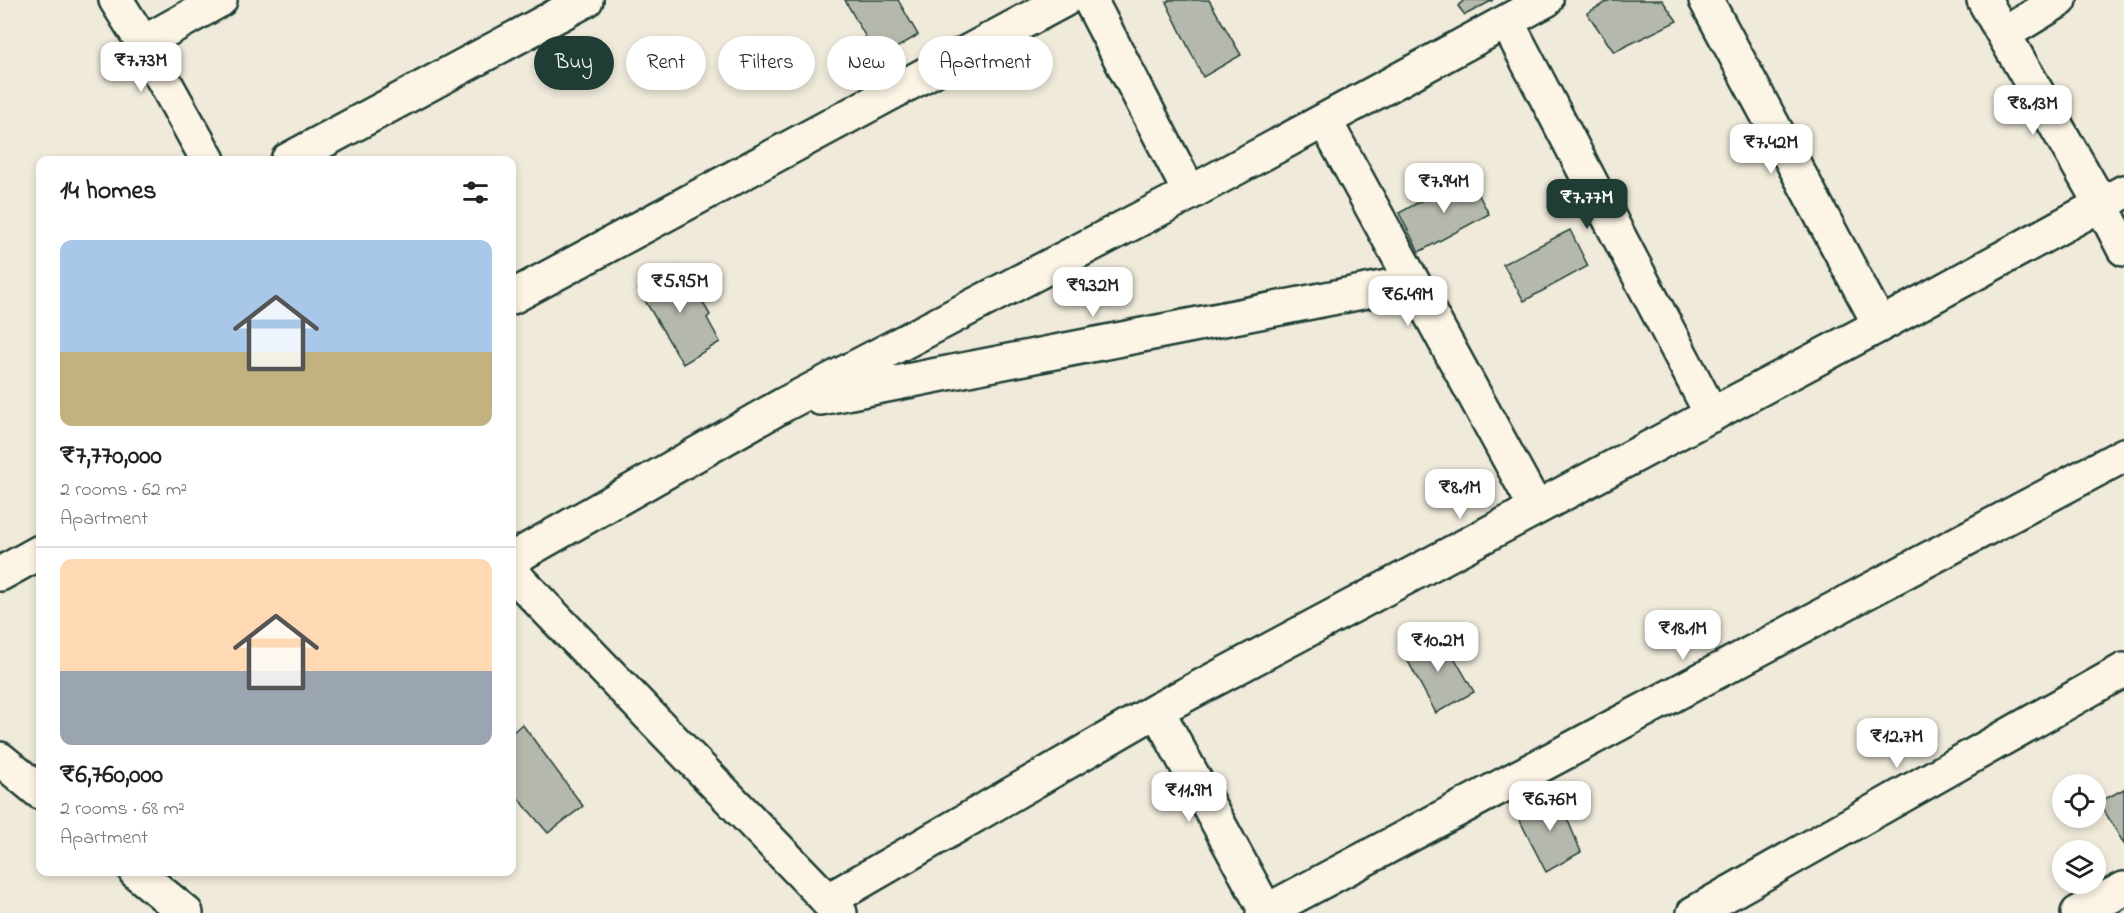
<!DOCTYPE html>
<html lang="en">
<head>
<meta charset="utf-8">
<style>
  :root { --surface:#fff; --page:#f6f6f6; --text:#222; --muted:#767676; --line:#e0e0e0; --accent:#1f3d34 }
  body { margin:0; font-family:"Indie Flower",sans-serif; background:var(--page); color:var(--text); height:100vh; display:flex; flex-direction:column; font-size:22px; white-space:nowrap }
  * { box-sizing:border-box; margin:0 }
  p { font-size:20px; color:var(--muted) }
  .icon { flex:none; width:33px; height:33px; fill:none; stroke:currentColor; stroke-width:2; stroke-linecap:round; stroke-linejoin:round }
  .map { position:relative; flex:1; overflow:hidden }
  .side { position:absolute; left:36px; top:156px; width:480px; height:720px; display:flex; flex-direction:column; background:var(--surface); border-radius:12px; box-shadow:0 3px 9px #0003 }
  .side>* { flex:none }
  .hud { position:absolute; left:534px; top:36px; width:570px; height:54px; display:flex; gap:12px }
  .buttons { position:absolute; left:2052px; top:774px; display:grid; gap:12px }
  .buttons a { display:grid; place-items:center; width:54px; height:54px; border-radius:50%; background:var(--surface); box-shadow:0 3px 9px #0003; font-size:30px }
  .price { position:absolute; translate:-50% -51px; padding:0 14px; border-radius:12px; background:#fff; color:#222; font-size:20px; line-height:39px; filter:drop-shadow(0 2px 3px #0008) }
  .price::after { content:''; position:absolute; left:50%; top:36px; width:18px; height:14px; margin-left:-9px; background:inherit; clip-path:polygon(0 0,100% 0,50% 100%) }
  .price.selected { background:var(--accent); color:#fff }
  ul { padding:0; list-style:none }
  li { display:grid; align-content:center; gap:12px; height:318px; padding:0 24px }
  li+li { border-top:2px solid var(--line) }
  li span { display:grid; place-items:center; height:186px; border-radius:12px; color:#555 }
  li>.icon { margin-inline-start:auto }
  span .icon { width:108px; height:108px; fill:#fffc; stroke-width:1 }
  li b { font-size:26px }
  h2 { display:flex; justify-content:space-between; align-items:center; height:72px; padding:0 24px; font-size:26px }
  .chip { padding:0 21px; border-radius:27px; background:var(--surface); box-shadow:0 3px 9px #0003; font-size:21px; line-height:54px }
  .chip.selected { background:var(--accent); color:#fff }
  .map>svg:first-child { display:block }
</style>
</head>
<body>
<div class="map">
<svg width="2124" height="913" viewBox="0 0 2124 913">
  <rect width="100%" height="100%" fill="#efeada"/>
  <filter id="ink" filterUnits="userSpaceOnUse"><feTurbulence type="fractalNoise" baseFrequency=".0167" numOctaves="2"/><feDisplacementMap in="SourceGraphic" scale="12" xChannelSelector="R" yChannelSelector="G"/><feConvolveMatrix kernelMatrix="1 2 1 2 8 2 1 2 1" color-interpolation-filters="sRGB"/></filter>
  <g filter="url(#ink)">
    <path fill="#b5b9ad" stroke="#1f3d34" stroke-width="1.5" d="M845,0H898L918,35L878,59Z
      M1170,0H1209L1241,55L1203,77L1166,2Z
      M1464,0H1493L1465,15L1458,6Z
      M1610,0H1662L1677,21L1614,52L1587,13Z
      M1468,175L1489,214L1419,252L1399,213Z
      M1570,230L1588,266L1524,301L1503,264Z
      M677,266L687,284H692L710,315L707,318L720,342L683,364L638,289Z
      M1440,633L1474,692L1436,713L1403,652Z
      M522,724L583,806L548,833L512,791V733Z
      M2124,789V844L2099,802Z
      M1558,792L1568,807L1564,811L1581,852L1546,872L1517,815Z"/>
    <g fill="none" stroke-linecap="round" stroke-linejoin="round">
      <defs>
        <path id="minor" d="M116,0L143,43L208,160
          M1090,0L1190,193
          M1706,0L1880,325
          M1984,0L2102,206L2124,249
          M1507,22L1712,415
          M2004,34L2060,0
          M143,43L220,0
          M1325,121L1536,508
          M288,160L586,0
          M512,297L1064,0
          M820,398L1413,282
          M512,559L783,405L1190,193L1546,0
          M512,573L840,913
          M0,574L40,552
          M1157,710L1267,913
          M0,759L40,792
          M136,872L186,913
          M827,901L1157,710L1880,325L2124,192
          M1263,913L2124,455
          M1694,913L2124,670
          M2078,913L2124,889"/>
      </defs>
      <use href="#minor" stroke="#1f3d34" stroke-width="38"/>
      <use href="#minor" stroke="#fcf5e5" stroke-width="33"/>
    </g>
  </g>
</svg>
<div class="buttons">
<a><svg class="icon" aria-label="locate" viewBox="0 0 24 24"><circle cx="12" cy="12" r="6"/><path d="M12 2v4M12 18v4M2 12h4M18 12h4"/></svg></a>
<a><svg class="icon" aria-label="layers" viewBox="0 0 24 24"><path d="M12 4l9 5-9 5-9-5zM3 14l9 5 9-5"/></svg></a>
</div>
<b class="price" style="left:141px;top:93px">₹7.73M</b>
<b class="price" style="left:2033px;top:136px">₹8.13M</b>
<b class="price" style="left:1771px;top:175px">₹7.42M</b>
<b class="price" style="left:1444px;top:214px">₹7.94M</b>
<b class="price selected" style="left:1587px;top:230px">₹7.77M</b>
<b class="price" style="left:680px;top:314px">₹5.95M</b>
<b class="price" style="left:1093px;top:318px">₹9.32M</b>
<b class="price" style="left:1408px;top:327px">₹6.49M</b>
<b class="price" style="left:1460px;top:520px">₹8.1M</b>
<b class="price" style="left:1683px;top:661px">₹18.1M</b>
<b class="price" style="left:1438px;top:673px">₹10.2M</b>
<b class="price" style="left:1897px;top:769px">₹12.7M</b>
<b class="price" style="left:1189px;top:823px">₹11.9M</b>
<b class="price" style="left:1550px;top:832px">₹6.76M</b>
<div class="hud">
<a class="chip selected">Buy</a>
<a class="chip">Rent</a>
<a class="chip">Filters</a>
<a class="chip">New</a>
<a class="chip">Apartment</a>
</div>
<section class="side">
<h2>14 homes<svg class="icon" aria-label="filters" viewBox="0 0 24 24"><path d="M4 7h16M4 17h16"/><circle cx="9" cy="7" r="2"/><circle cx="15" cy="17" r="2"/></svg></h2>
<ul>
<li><span style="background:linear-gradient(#a9c7e8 60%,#c2b280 0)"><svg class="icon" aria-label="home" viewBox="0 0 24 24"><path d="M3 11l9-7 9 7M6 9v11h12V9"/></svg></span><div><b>₹7,770,000</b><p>2 rooms · 62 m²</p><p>Apartment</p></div></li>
<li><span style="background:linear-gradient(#ffd9b3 60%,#9aa5b1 0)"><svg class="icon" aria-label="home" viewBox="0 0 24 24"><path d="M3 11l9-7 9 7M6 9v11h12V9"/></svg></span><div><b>₹6,760,000</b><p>2 rooms · 68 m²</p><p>Apartment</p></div></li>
</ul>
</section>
</div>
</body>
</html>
